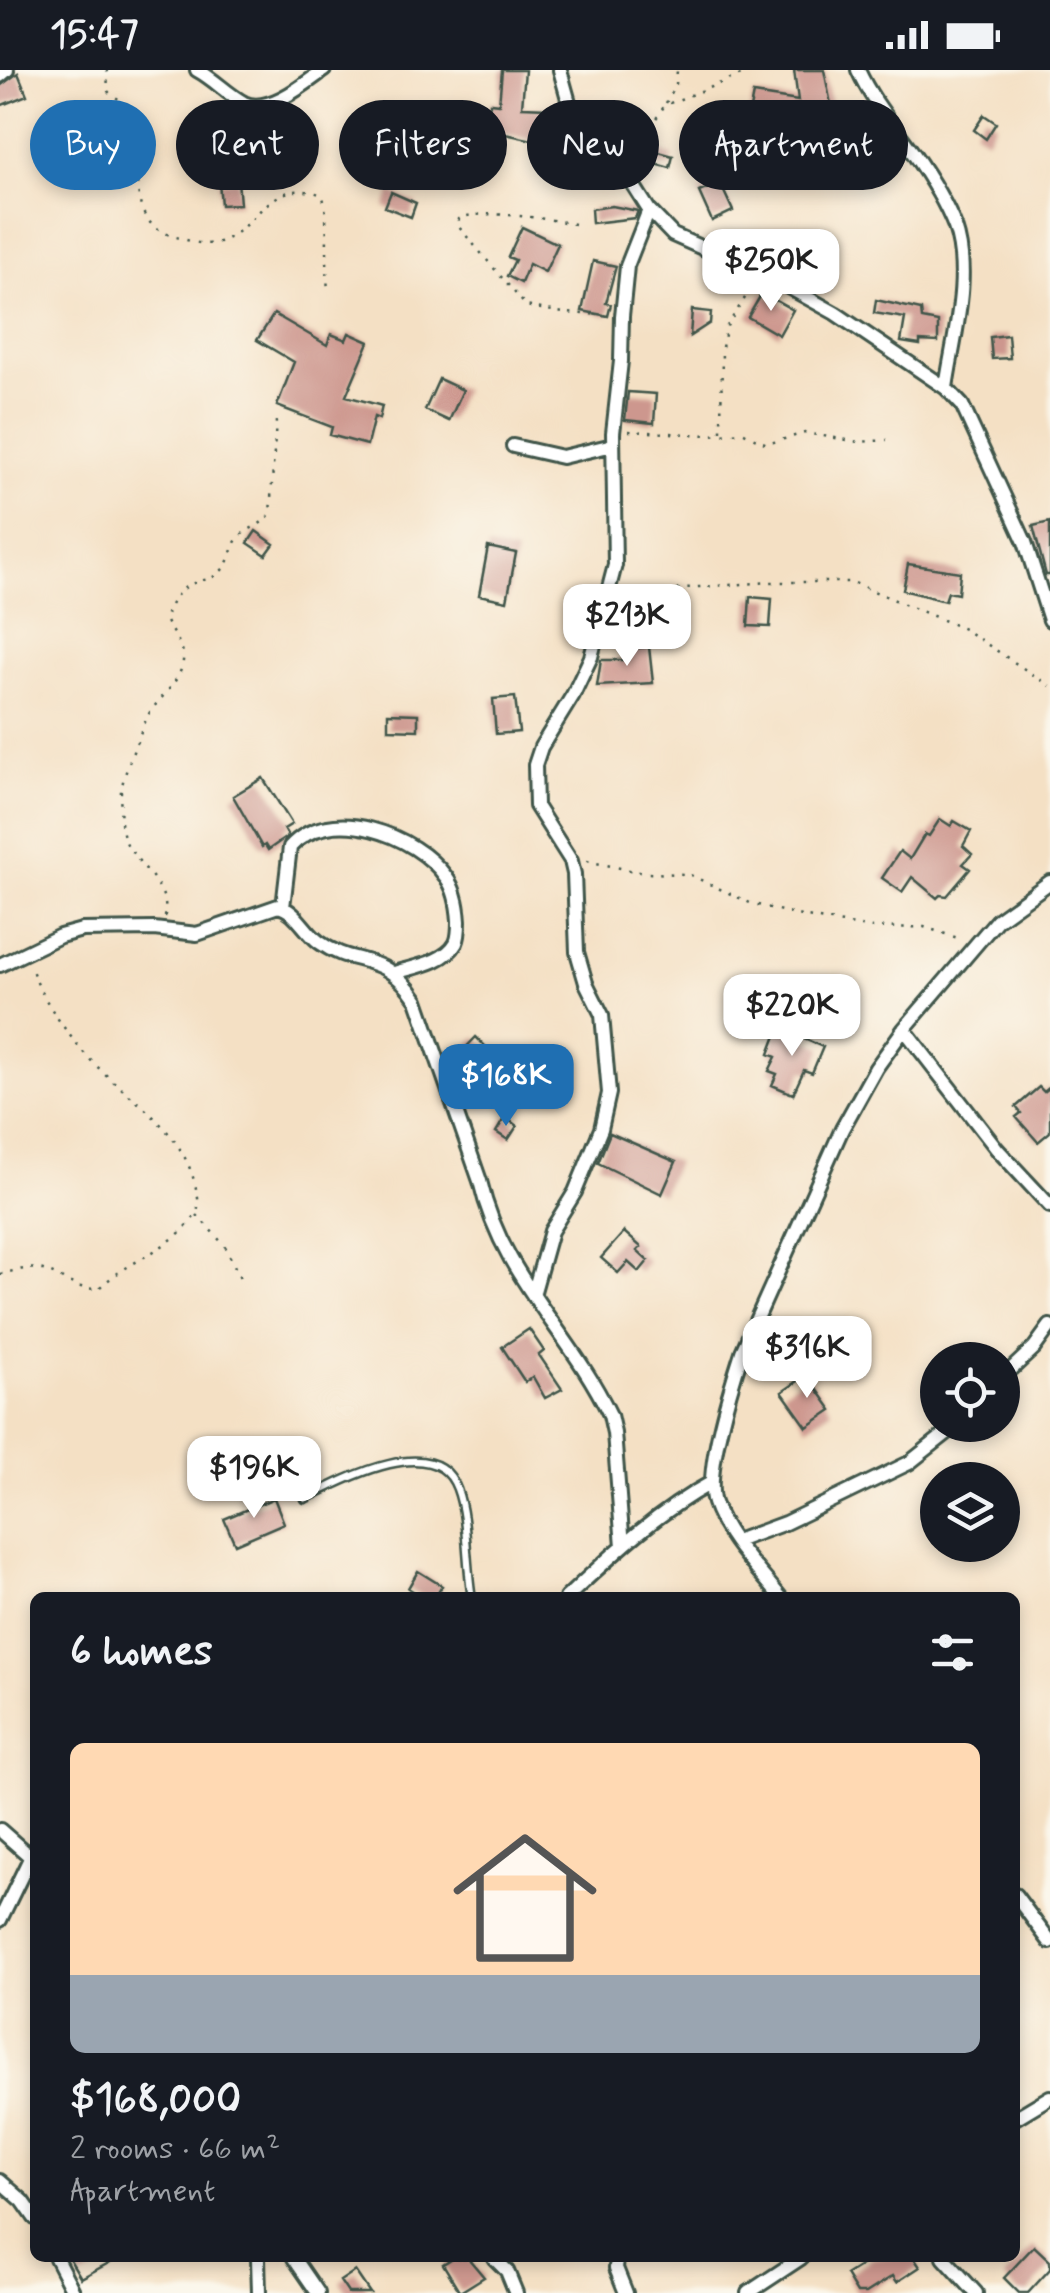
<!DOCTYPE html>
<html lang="en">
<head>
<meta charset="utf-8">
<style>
  :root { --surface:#171b24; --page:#242831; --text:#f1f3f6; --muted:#9ea1a6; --accent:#1f6fb2 }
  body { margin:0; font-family:Mynerve,sans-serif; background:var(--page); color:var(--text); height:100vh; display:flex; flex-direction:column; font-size:38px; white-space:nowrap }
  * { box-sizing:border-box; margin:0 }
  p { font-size:32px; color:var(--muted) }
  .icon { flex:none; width:55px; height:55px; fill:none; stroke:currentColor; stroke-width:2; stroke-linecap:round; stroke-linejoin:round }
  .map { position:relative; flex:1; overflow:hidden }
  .side { position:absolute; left:30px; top:1522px; width:990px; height:670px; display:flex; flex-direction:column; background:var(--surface); border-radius:15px; box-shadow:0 5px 15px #0003 }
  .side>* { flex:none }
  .top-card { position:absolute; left:30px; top:30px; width:990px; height:90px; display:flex; gap:20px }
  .buttons { position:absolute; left:920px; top:1272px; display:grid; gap:20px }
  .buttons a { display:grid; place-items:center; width:100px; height:100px; border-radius:50%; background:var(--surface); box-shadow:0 5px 15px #0003; font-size:50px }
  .price { position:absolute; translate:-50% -85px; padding:0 22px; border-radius:20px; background:#fff; color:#222; font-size:32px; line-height:65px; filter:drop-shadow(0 2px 5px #0008) }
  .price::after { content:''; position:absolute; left:50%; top:60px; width:30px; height:22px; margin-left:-15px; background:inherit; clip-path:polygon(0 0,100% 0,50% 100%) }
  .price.active { background:var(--accent); color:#fff }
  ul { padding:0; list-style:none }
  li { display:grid; align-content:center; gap:20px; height:530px; padding:0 40px }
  li span { display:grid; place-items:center; height:310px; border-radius:15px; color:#555 }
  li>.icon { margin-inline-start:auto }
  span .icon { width:180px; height:180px; fill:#fffc; stroke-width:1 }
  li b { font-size:42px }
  h2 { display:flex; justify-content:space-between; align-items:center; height:120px; padding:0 40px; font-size:42px }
  .tag { padding:0 35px; border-radius:45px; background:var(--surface); box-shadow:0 5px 15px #0003; font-size:35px; line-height:90px }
  .tag.active { background:var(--accent); color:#fff }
  .status { display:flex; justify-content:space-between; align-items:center; height:70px; padding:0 50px; background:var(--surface); direction:ltr }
  .status svg { height:28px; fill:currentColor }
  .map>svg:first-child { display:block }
</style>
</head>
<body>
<div class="status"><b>15:47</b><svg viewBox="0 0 49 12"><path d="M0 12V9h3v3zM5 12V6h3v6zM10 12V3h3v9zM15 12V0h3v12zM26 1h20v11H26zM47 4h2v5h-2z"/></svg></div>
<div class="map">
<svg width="1050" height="2223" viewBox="0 0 1050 2223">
  <rect width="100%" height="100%" fill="#fbf7ec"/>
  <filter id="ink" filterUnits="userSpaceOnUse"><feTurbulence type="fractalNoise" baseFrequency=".01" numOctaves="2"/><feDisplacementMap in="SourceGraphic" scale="20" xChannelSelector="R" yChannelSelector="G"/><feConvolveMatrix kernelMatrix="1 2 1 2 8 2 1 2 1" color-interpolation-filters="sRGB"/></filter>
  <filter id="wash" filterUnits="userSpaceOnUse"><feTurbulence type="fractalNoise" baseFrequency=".0048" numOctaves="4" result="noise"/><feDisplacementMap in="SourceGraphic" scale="40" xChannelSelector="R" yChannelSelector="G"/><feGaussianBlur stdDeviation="2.25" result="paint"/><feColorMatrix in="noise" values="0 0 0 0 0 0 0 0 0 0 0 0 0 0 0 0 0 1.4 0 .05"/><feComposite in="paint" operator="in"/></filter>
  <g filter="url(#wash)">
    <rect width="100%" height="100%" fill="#f4e0c4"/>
    <g id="blocks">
      <path fill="#cd978e" d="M502,0H525L522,37L547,38L542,72L487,60L490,33L499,34Z
        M794,0H824L832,39L817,43L805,82L799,80L796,102L777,98L780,77L748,69L752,54L747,53L753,24L798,31Z
        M18,3L27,25L0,36V16Z
        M441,44L459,45L458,53L481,55L477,103L442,96L443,91L436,88L439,81L434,80L435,60H440Z
        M984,45L996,53L986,69L974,60Z
        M655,81L673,86L670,98L652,93Z
        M583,101L605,102V115L583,114Z
        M238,110L240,134L221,135L219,112Z
        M720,113L733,141L712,151L699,122Z
        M391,122L416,133L411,147L385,137Z
        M612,136L638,141L635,148L592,153L591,139Z
        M522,157L558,174L545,202L529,194L521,213L507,206L515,190L508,187Z
        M593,191L616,196L606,233L611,234L608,246L582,241Z
        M762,223L793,240L779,265L748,247Z
        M876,230L921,240L922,249L938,252V272L920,271V275L901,272L905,248L874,243Z
        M692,240L711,242L710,253L690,266Z
        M274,244L327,275L331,264L346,270L349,263L369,272L346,326L382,336L379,349L374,347L367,375L330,365L332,357L277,336L294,292L257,270Z
        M1008,265L1010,288L992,289L990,267Z
        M439,309L463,320L449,351L425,340Z
        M628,322L656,324L654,353L625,350Z
        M1050,452V505H1046L1033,456Z
        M256,461L274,474L266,485L248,473Z
        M488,477L516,483L507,531L479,525Z
        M908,494L960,502L958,524L948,522L945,531L903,520Z
        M750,527L772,529L770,557L748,556Z
        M649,577L653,613L597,616L601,590H627L626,579Z
        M515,627L519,662L496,664L493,629Z
        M388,643L418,644V660L388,659Z
        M263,708L292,754L284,759L288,766L268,780L265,775L262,777L233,726Z
        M940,749L951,756L954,751L971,761L963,776L972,784L963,794L970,799L947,826L940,825L937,828L912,807L902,822L882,808L900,781L910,789L925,764L929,766Z
        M824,932L847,941L842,953L819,945Z
        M779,958L823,977L812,1003L804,1000L793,1024L772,1015L777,1004L769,1001L776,987L769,984Z
        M476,967L487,978L463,1003L452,992Z
        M1039,1017L1044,1022L1050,1017V1062L1038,1072L1016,1047L1021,1043L1016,1037Z
        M505,1047L517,1056L508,1070L496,1062Z
        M610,1063L676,1092L662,1124L598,1093Z
        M624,1162L641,1177L637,1181L648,1191L639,1202L628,1192L618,1203L601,1188Z
        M529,1259L544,1281L539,1285L562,1319L545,1328L533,1307L525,1312L502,1277Z
        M807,1305L832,1340L807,1357L782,1322Z
        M274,1428L284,1453L235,1474L224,1449Z
        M418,1501L442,1516L435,1528H424L408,1518Z
        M1034,2176L1050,2191V2199L1028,2223H1019L1004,2208Z
        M69,2188H118L81,2208Z
        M453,2188H468L484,2207L460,2222L443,2194Z
        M873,2188H914L920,2197L897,2212L893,2206L866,2223H857L846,2205Z
        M355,2201L370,2223H348L340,2211Z"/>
    </g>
  </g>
  <g filter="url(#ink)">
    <use href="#blocks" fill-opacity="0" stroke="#3f554a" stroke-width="2.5"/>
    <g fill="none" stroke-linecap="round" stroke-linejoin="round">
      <defs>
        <path id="service" d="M305,1429C340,1411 436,1359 457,1419C468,1448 466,1495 472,1528"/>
        <path id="minor" d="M197,0C214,9 227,24 244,33C268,45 306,13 324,0
          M560,0L575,54L587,72L623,99L649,140L673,165L779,212L835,243L946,318L962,335L1025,472L1050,550
          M858,0C872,31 894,56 913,83C929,106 945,131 955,157C972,206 953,269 946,318
          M0,6L7,0
          M513,376L562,387L613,375
          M283,837L290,777C329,733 416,764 446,807C455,819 458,835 459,851C459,857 459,867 456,873C445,893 413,897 394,903
          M0,895L60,866L82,860L154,859L197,864L278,836C296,840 304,861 319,872C356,899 383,879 417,930L480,1111C502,1207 570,1261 610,1345L614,1363L623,1476
          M904,959L997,1079L1050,1136
          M533,1225L551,1161L575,1122L601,1059L609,1023L602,945L586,913L577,882L574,804L571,791L536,736L535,695L541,677L573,625L591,587L615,495L613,363L621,291L622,246L627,196L649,140
          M1002,1308L1034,1278L1050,1256
          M736,1471L785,1453L909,1393L957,1355
          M566,1528C611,1486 657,1442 711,1413
          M781,1528C758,1499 726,1468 714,1433C704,1403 732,1313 742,1282L842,1059L876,998L904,959L997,850L1050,812
          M0,1760L33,1789
          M1015,1825L1050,1872
          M0,1850L35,1778
          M1015,2048L1050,2027
          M0,2111L23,2131L35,2148
          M56,2188L74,2223
          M258,2188L259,2223
          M294,2188L318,2223
          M494,2188L507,2201L516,2223
          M617,2188L616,2198L626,2223
          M944,2188L976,2223
          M748,2223L801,2188"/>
      </defs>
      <use href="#service" stroke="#3f554a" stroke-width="11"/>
      <use href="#minor" stroke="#3f554a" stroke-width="18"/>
      <path stroke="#3f554a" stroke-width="2.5" stroke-dasharray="2.5 8" stroke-linecap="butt" d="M107,0L108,21C114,29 127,31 132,39C157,79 109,148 176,167C188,170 202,176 215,173C255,165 266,104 322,125C329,138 326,202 328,222
        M666,33L676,14L677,0
        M640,98L655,50L665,35L754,0
        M574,154C552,149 476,138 459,149L458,156L526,236L563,243L606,245
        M629,361L709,365L742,362L767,374L805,363L859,372L887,370
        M721,361L722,277L727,256L752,217
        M625,520L660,523L685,518L772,512H852L964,559L1050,616
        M587,791L644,803L688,804L750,833L801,846L873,858L924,857L961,869
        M165,847C170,816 140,798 127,774C119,758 120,738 121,721C122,708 143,654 150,642C162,625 186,607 183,583C181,571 169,561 165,549C172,531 179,516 200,511C208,509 214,508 221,501C231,492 230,477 239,467C249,457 262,456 270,444L276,351
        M197,1145L225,1176L243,1214
        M0,1204C14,1201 29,1196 43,1200C63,1206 77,1222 99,1218C127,1191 176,1177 196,1144C201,1135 197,1123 195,1114C178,1049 118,1025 78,976C60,953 40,925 31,897"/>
      <use href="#service" stroke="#fff" stroke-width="6"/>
      <use href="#minor" stroke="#fff" stroke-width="12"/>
    </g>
  </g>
</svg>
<div class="buttons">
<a><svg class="icon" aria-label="locate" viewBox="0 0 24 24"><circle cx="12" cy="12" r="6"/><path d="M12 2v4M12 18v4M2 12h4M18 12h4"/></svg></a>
<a><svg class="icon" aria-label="layers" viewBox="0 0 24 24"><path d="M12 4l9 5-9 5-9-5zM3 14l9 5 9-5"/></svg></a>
</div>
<b class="price" style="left:771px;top:244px">$250K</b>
<b class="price" style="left:627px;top:599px">$213K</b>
<b class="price" style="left:792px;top:989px">$220K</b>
<b class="price active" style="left:506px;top:1059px">$168K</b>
<b class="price" style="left:807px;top:1331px">$316K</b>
<b class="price" style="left:254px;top:1451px">$196K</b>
<div class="top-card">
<a class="tag active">Buy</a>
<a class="tag">Rent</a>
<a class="tag">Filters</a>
<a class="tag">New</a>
<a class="tag">Apartment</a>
</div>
<section class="side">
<h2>6 homes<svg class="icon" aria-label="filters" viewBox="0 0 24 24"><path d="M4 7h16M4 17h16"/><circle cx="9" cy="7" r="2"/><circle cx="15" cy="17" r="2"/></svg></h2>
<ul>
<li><span style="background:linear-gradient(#ffd9b3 75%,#9aa5b1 0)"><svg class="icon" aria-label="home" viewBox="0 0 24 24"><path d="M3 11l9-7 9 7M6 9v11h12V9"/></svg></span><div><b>$168,000</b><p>2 rooms · 66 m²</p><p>Apartment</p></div></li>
</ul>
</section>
</div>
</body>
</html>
